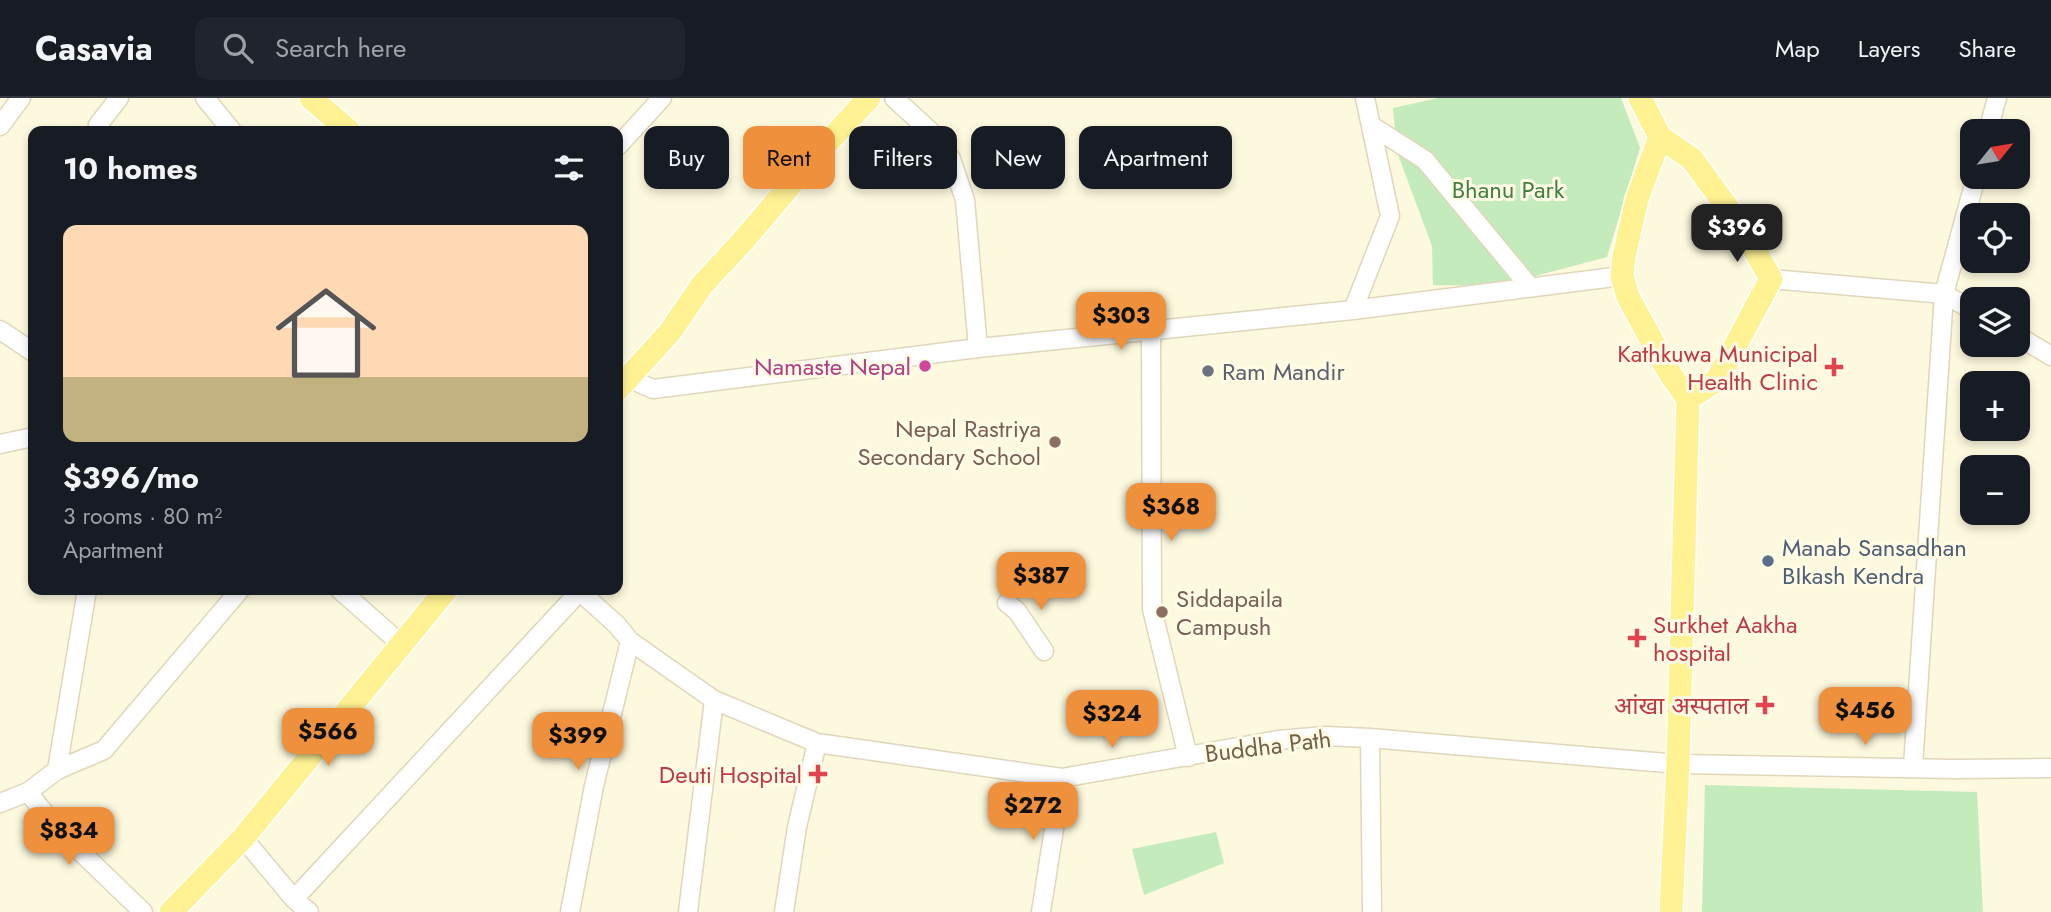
<!DOCTYPE html>
<html lang="en">
<head>
<meta charset="utf-8">
<style>
  :root { --surface:#171b24; --page:#20242c; --text:#f1f3f6; --muted:#9ea1a6; --line:#363941; --accent:#ee903c }
  body { margin:0; font-family:Jost,"Noto Sans Devanagari",sans-serif; background:var(--page); color:var(--text); height:100vh; display:flex; flex-direction:column; font-size:26px; white-space:nowrap }
  * { box-sizing:border-box; margin:0 }
  p { font-size:23px; color:var(--muted) }
  .icon { flex:none; width:38px; height:38px; fill:none; stroke:currentColor; stroke-width:2; stroke-linecap:round; stroke-linejoin:round }
  .map { position:relative; flex:1; overflow:hidden }
  .sheet { position:absolute; left:28px; top:28px; width:595px; height:469px; display:flex; flex-direction:column; background:var(--surface); border-radius:14px; box-shadow:0 4px 10px #0003 }
  .sheet>* { flex:none }
  .banner { position:absolute; left:644px; top:28px; width:665px; height:63px; display:flex; gap:14px }
  .needle { width:46px; rotate:60deg }
  .tools { position:absolute; left:1960px; top:21px; display:grid; gap:14px }
  .tools a { display:grid; place-items:center; width:70px; height:70px; border-radius:14px; background:var(--surface); box-shadow:0 4px 10px #0003; font-size:35px }
  .price { position:absolute; translate:-50% -60px; padding:0 16px; border-radius:14px; background:var(--accent); color:#111; font-size:23px; line-height:46px; filter:drop-shadow(0 2px 4px #0008) }
  .price::after { content:''; position:absolute; left:50%; top:42px; width:21px; height:16px; margin-left:-10px; background:inherit; clip-path:polygon(0 0,100% 0,50% 100%) }
  .price.active { background:#222; color:#fff }
  ul { padding:0; list-style:none }
  li { display:grid; align-content:center; gap:14px; height:371px; padding:0 35px }
  li+li { border-top:2px solid var(--line) }
  li span { display:grid; place-items:center; height:217px; border-radius:14px; color:#555 }
  li>.icon { margin-inline-start:auto }
  span .icon { width:126px; height:126px; fill:#fffc; stroke-width:1 }
  li b { font-size:30px }
  h2 { display:flex; justify-content:space-between; align-items:center; height:84px; padding:0 35px; font-size:30px }
  .chip { padding:0 24px; border-radius:14px; background:var(--surface); box-shadow:0 4px 10px #0003; font-size:24px; line-height:63px }
  .chip.active { background:var(--accent); color:#111 }
  header { display:flex; align-items:center; gap:42px; box-sizing:border-box; height:98px; padding:0 35px; background:var(--surface); border-bottom:2px solid var(--line) }
  header strong { font-size:33px }
  nav { display:flex; gap:38px; margin-inline-start:auto; font-size:24px }
  .search { width:490px; height:63px; background:var(--page); display:flex; align-items:center; gap:18px; box-sizing:border-box; padding:0 24px; border-radius:14px; color:var(--muted); font-size:26px }
  .map>svg:first-child { display:block }
</style>
</head>
<body>
<header>
<strong>Casavia</strong>
<div class="search"><svg class="icon" aria-label="search" viewBox="0 0 24 24"><circle cx="10" cy="10" r="6"/><path d="M15 15l6 6"/></svg>Search here</div>
<nav><a>Map</a><a>Layers</a><a>Share</a></nav>
</header>
<div class="map">
<svg width="2051" height="814" viewBox="0 0 2051 814">
  <rect width="100%" height="100%" fill="#fdf9de"/>
  <path fill="#c4ebbc" d="M1438,0H1621L1640,50L1607,159L1498,188L1433,187L1432,148L1397,54L1393,10Z
    M1705,687L1977,694L1983,814H1702Z
    M1216,734L1224,765L1144,797L1132,751Z"/>
  <g fill="none" stroke-linecap="round" stroke-linejoin="round">
    <defs>
      <path id="minor" d="M205,0L232,33
        M894,0L930,33L951,61L965,102L978,250
        M0,28L21,0
        M1372,28L1425,62L1530,189
        M101,33L98,27L119,0
        M1988,33L1997,0
        M618,48L662,0
        M1771,181L1944,196L1972,212
        M1353,212L1390,118L1365,0
        M1151,231L1152,511L1188,659
        M0,232L33,254
        M2018,238L2051,258
        M628,280L653,291L978,250L1353,212L1622,178
        M0,346L33,339
        M340,492L401,546
        M578,492L617,527L630,543L714,602L817,645L1062,680L1278,642L1325,638L1370,640L1678,666L1955,671L2051,670
        M1007,505L1017,513L1044,553
        M1370,640L1372,814
        M1913,669L1944,196L1976,79
        M57,672L87,492
        M28,694L57,731L143,814
        M0,705L28,694L57,672L104,652L240,492
        M243,740L294,801L309,814
        M294,801L580,493
        M570,814L594,688L630,543
        M688,814L714,602
        M784,814L797,729L817,645
        M1041,814L1062,680"/>
      <path id="major" d="M311,0L349,33
        M1640,0L1660,39L1692,61L1743,131L1771,181L1717,282L1688,301
        M1660,39L1637,101L1624,158L1622,178L1628,199L1669,274L1688,301L1678,666L1671,814
        M618,291L670,234L702,187L742,144L816,57L869,0
        M171,814L243,740L446,492"/>
    </defs>
    <use href="#minor" stroke="#e1d6ba" stroke-width="21"/>
    <use href="#major" stroke="#fff" stroke-width="26"/>
    <use href="#minor" stroke="#fff" stroke-width="18"/>
    <use href="#major" stroke="#fff293" stroke-width="23"/>
  </g>
  <circle fill="#d1479c" stroke="#fffbe5" stroke-width="2.5" cx="925" cy="268" r="7"/>
  <g fill="#e0444e" stroke="#fffbe5" stroke-width="2.5">
    <path d="M1830.5 258.5h7v7h7v7h-7v7h-7v-7h-7v-7h7z"/>
    <path d="M1633.5 529.5h7v7h7v7h-7v7h-7v-7h-7v-7h7z"/>
    <path d="M1761.5 596.5h7v7h7v7h-7v7h-7v-7h-7v-7h7z"/>
    <path d="M814.5 665.5h7v7h7v7h-7v7h-7v-7h-7v-7h7z"/>
  </g>
  <circle fill="#6b7280" stroke="#fffbe5" stroke-width="2.5" cx="1208" cy="273" r="7"/>
  <g fill="#8d6e63" stroke="#fffbe5" stroke-width="2.5">
    <circle cx="1055" cy="344" r="7"/>
    <circle cx="1162" cy="514" r="7"/>
  </g>
  <circle fill="#5c6f8a" stroke="#fffbe5" stroke-width="2.5" cx="1768" cy="463" r="7"/>
  <g text-anchor="middle" dominant-baseline="central" stroke-width="6" stroke-linejoin="round" paint-order="stroke">
    <g font-size="24" fill="#428040" stroke="#fffbe5">
      <text x="1508" y="91">Bhanu Park</text>
    </g>
    <g font-size="24" fill="#be3a42" stroke="#fffbe5" text-anchor="end">
      <text x="1818" y="255">Kathkuwa Municipal<tspan x="1818" dy="28">Health Clinic</tspan></text>
      <text x="1653" y="526" text-anchor="start">Surkhet Aakha<tspan x="1653" dy="28">hospital</tspan></text>
      <text x="1749" y="607">आंखा अस्पताल</text>
      <text x="802" y="676">Deuti Hospital</text>
    </g>
    <g font-size="24" fill="#b23c85" stroke="#fffbe5" text-anchor="end">
      <text x="911" y="268">Namaste Nepal</text>
    </g>
    <g font-size="24" fill="#5b616d" stroke="#fffbe5" text-anchor="start">
      <text x="1222" y="273">Ram Mandir</text>
    </g>
    <g font-size="24" fill="#785e54" stroke="#fffbe5" text-anchor="end">
      <text x="1041" y="330">Nepal Rastriya<tspan x="1041" dy="28">Secondary School</tspan></text>
      <text x="1176" y="500" text-anchor="start">Siddapaila<tspan x="1176" dy="28">Campush</tspan></text>
    </g>
    <g font-size="24" fill="#4e5e75" stroke="#fffbe5" text-anchor="start">
      <text x="1782" y="449">Manab Sansadhan<tspan x="1782" dy="28">BIkash Kendra</tspan></text>
    </g>
    <g font-size="24" fill="#746145" stroke="#fffbe5">
      <text transform="translate(1268 648) rotate(-7)">Buddha Path</text>
    </g>
  </g>
</svg>
<div class="tools">
<a><svg class="needle" viewBox="-14 -14 28 28"><path d="M0-13l5 13h-10z" fill="#e53935"/><path d="M0 13l5-13h-10z" fill="#9ea1a6"/></svg></a>
<a><svg class="icon" aria-label="locate" viewBox="0 0 24 24"><circle cx="12" cy="12" r="6"/><path d="M12 2v4M12 18v4M2 12h4M18 12h4"/></svg></a>
<a><svg class="icon" aria-label="layers" viewBox="0 0 24 24"><path d="M12 4l9 5-9 5-9-5zM3 14l9 5 9-5"/></svg></a>
<a>+</a>
<a>−</a>
</div>
<b class="price active" style="left:1737px;top:166px">$396</b>
<b class="price" style="left:1121px;top:254px">$303</b>
<b class="price" style="left:1171px;top:445px">$368</b>
<b class="price" style="left:1041px;top:514px">$387</b>
<b class="price" style="left:1865px;top:649px">$456</b>
<b class="price" style="left:1112px;top:652px">$324</b>
<b class="price" style="left:328px;top:670px">$566</b>
<b class="price" style="left:578px;top:674px">$399</b>
<b class="price" style="left:1033px;top:744px">$272</b>
<b class="price" style="left:69px;top:769px">$834</b>
<div class="banner">
<a class="chip">Buy</a>
<a class="chip active">Rent</a>
<a class="chip">Filters</a>
<a class="chip">New</a>
<a class="chip">Apartment</a>
</div>
<section class="sheet">
<h2>10 homes<svg class="icon" aria-label="filters" viewBox="0 0 24 24"><path d="M4 7h16M4 17h16"/><circle cx="9" cy="7" r="2"/><circle cx="15" cy="17" r="2"/></svg></h2>
<ul>
<li><span style="background:linear-gradient(#ffd9b3 70%,#c2b280 0)"><svg class="icon" aria-label="home" viewBox="0 0 24 24"><path d="M3 11l9-7 9 7M6 9v11h12V9"/></svg></span><div><b>$396/mo</b><p>3 rooms · 80 m²</p><p>Apartment</p></div></li>
</ul>
</section>
</div>
</body>
</html>
